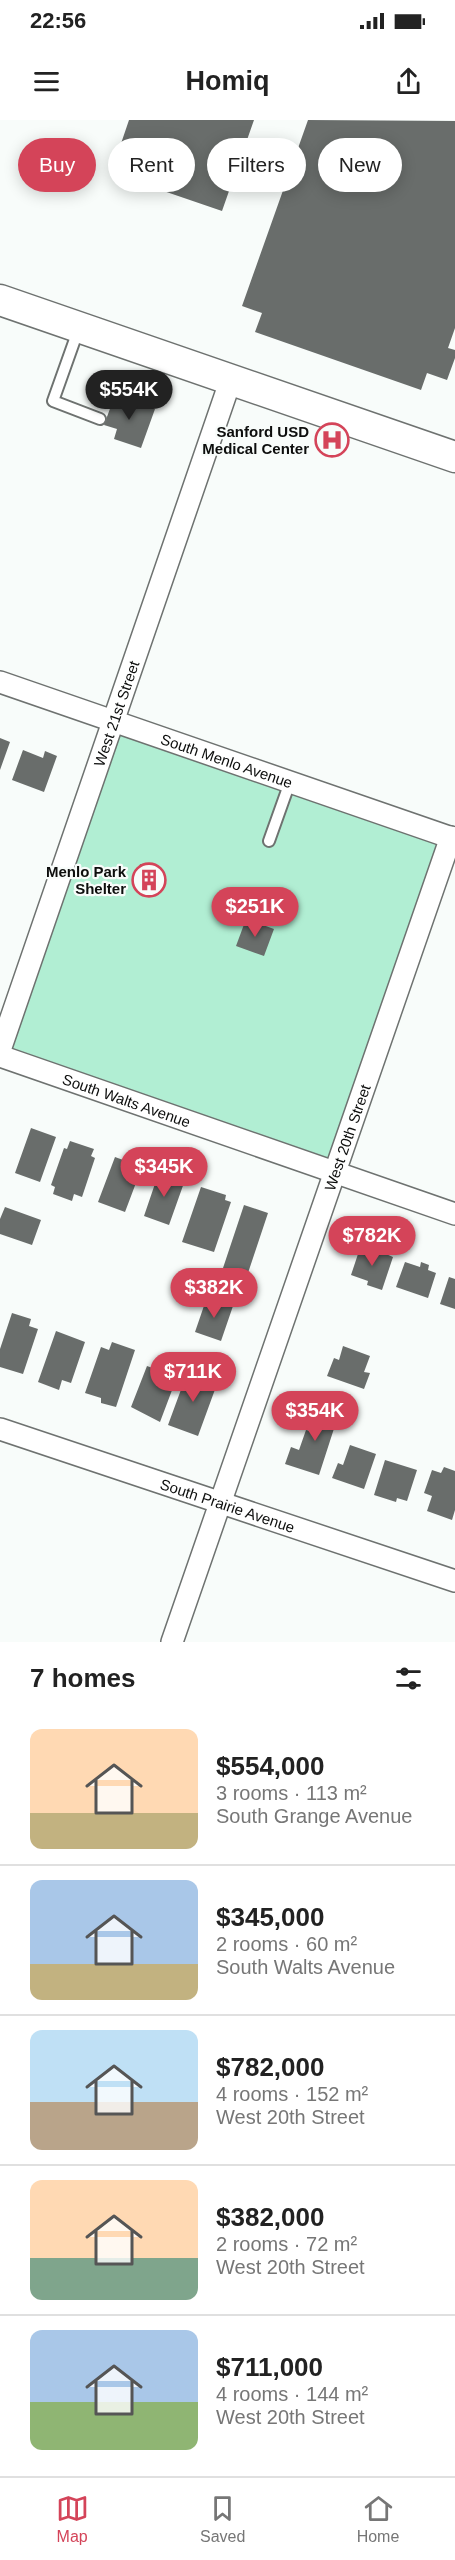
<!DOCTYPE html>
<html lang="en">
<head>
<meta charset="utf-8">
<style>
  :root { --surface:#fff; --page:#f2f2f2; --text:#222; --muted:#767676; --line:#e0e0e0; --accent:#d44459 }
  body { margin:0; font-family:Arial,sans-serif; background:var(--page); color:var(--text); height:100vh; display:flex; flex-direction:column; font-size:22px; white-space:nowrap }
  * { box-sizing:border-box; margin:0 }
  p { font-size:20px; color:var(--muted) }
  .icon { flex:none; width:33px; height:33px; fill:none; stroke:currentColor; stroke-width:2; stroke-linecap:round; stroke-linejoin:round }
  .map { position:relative; height:1522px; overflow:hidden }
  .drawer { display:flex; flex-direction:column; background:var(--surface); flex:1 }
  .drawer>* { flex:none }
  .guide { position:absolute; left:18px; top:18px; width:420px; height:54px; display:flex; gap:12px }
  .price { position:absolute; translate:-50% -51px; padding:0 14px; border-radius:21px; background:var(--accent); color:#fff; font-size:20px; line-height:39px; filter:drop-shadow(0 2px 3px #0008) }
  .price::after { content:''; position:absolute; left:50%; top:36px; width:18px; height:14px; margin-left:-9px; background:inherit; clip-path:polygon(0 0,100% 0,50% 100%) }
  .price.active { background:#222; color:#fff }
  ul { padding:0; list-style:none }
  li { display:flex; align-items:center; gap:18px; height:150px; padding:0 30px }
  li+li { border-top:2px solid var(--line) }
  li span { display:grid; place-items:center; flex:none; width:168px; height:120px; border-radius:12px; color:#555 }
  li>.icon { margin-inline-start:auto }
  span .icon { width:72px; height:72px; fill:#fffc; stroke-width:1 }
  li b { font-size:26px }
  h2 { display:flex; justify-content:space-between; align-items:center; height:72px; padding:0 30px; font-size:26px }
  .pill { padding:0 21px; border-radius:27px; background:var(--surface); box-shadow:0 3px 15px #0003; font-size:21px; line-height:54px }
  .pill.active { background:var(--accent); color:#fff }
  .status { display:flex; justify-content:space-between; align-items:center; height:42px; padding:0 30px; background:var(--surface); direction:ltr }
  .status svg { height:16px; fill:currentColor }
  header { display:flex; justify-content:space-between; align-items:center; height:78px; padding:0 30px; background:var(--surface); font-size:27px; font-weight:700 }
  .dock { display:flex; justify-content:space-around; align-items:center; height:84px; border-top:2px solid var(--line); background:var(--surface); font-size:16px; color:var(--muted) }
  .dock a { display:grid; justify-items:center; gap:3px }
  .dock .active { color:var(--accent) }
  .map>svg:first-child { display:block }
</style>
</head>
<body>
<div class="status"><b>22:56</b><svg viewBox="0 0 49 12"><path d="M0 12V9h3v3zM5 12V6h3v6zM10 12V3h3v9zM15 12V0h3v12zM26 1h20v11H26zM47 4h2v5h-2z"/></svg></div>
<header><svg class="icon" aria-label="menu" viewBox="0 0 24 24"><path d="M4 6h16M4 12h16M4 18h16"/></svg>Homiq<svg class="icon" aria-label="share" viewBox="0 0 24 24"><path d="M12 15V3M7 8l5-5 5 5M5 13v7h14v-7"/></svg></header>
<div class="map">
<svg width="455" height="1522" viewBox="0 0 455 1522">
  <rect width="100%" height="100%" fill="#f8fcfa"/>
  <path fill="#b1eed3" d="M112,601L451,717L336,1052L0,930Z"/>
  <path fill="#696d6b" d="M129,0H254L222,91L111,53Z
    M308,0L455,1V208L448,228L455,230V238L447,260L427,253L421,270L255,212L262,193L242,186Z
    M115,275L155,289L141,328L114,319L117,309L104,305Z
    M0,618L10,622L0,650Z
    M23,630L43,638L45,631L57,636L44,672L12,660Z
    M140,744L165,752L158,775L133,768Z
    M246,799L274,809L264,836L236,826Z
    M31,1008L56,1017L40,1062L15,1053Z
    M70,1021L94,1029L91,1036L95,1038L82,1077L74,1074L72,1081L53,1074L55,1067L51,1065L64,1028L67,1029Z
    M115,1037L142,1047L125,1092L98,1082Z
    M159,1052L185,1060L169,1105L144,1096Z
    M201,1067L226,1075L225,1080L231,1082L214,1132L182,1122Z
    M244,1085L268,1093L247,1156L223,1148Z
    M5,1087L41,1100L32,1125L0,1114V1099Z
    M360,1128L371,1131L372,1128L393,1137L382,1170L367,1165L368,1161L351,1155Z
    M405,1142L420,1147L421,1142L429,1145L428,1150L436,1153L428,1178L396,1167Z
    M449,1157L455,1159V1189L440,1184Z
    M207,1177L233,1186L221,1221L195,1212Z
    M12,1193L31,1199L29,1206L38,1209L23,1254L0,1247V1229Z
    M56,1211L85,1222L71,1263L62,1260L59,1270L38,1262Z
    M112,1222L135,1230L116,1287L101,1283V1278L85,1273L101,1227L109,1230Z
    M343,1226L370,1236L364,1252L370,1253L364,1269L327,1256L334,1238L339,1240Z
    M147,1246L177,1257L160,1302L131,1287Z
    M198,1249L210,1253L207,1261L217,1264L198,1316L168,1305L186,1256L194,1259Z
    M320,1283L340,1290L319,1355L285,1344L291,1327L299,1330L306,1310L310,1311Z
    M350,1325L376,1334L364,1369L332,1358L338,1343L343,1345Z
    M385,1340L417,1350L407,1381L397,1378L396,1382L374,1375Z
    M444,1347L455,1351V1390L452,1400L427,1391L432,1376L424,1373L432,1350L441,1353Z"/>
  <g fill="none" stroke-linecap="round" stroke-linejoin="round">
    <defs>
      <path id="lane" d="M79,208L53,281L100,299
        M269,721L290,662"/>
      <g id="street">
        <path id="s1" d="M0,562L455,719"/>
        <path id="s2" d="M0,930L231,259"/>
        <path id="s3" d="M0,936L455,1094"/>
        <path id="s4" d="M0,1309L455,1461"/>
        <path id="s5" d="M172,1522L451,717"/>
      </g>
      <path id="secondary" d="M0,180L455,337"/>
    </defs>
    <use href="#lane" stroke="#6e7270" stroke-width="14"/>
    <use href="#street" stroke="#6e7270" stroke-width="24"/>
    <use href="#secondary" stroke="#6e7270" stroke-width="33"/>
    <use href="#lane" stroke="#fff" stroke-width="10"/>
    <use href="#street" stroke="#fff" stroke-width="21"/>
    <use href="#secondary" stroke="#fff" stroke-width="30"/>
  </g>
  <defs>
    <symbol id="hospital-ring" viewBox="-11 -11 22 22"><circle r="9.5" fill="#f8fcfa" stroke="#d44459" stroke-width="1.5"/><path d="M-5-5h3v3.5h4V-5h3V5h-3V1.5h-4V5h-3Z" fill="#d44459"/></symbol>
    <symbol id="building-ring" viewBox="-11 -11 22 22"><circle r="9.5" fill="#f8fcfa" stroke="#d44459" stroke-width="1.5"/><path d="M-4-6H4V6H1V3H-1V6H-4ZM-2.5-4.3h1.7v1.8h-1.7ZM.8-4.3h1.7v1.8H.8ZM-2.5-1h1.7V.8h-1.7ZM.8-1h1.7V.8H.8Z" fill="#d44459"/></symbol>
  </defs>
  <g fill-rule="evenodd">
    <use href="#hospital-ring" x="313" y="301" width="38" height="38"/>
    <use href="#building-ring" x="130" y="741" width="38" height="38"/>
  </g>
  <g text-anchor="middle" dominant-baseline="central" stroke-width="4.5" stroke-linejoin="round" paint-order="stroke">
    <g font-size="15" font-weight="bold" fill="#0d0e0d" stroke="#f8fcfa" text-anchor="end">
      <text x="309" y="311">Sanford USD<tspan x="309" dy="17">Medical Center</tspan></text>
      <text x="126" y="751">Menlo Park<tspan x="126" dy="17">Shelter</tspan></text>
    </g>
    <g font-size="15" fill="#0d0e0d" stroke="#f8fcfa">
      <text stroke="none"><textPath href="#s2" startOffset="356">West 21st Street</textPath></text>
      <text stroke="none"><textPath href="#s1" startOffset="240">South Menlo Avenue</textPath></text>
      <text stroke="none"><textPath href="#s3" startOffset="134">South Walts Avenue</textPath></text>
      <text stroke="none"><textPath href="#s5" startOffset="534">West 20th Street</textPath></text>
      <text stroke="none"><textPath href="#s4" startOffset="240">South Prairie Avenue</textPath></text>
    </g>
  </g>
</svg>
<b class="price active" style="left:129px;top:301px">$554K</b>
<b class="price" style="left:255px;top:818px">$251K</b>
<b class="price" style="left:164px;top:1078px">$345K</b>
<b class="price" style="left:372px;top:1147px">$782K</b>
<b class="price" style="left:214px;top:1199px">$382K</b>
<b class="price" style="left:193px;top:1283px">$711K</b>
<b class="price" style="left:315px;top:1322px">$354K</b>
<div class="guide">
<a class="pill active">Buy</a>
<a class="pill">Rent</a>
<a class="pill">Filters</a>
<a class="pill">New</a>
</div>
</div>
<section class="drawer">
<h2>7 homes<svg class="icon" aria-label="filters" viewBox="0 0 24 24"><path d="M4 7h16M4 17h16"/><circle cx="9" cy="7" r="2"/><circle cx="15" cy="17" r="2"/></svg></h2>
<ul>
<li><span style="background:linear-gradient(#ffd9b3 70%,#c2b280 0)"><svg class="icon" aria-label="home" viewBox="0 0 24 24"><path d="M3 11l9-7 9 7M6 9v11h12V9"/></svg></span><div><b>$554,000</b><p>3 rooms · 113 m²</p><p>South Grange Avenue</p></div></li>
<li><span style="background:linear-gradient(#a9c7e8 70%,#c2b280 0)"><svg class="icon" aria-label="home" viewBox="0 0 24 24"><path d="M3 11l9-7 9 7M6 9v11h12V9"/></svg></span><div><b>$345,000</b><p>2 rooms · 60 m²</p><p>South Walts Avenue</p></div></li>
<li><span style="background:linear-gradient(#bfe0f5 60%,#b9a48a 0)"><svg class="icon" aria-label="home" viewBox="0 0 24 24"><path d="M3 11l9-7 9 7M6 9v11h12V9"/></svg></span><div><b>$782,000</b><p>4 rooms · 152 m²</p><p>West 20th Street</p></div></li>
<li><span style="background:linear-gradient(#ffd9b3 65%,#7fa58c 0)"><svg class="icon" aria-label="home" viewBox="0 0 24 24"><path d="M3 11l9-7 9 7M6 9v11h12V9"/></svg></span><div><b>$382,000</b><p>2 rooms · 72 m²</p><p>West 20th Street</p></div></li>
<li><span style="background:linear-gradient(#a9c7e8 60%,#8fb573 0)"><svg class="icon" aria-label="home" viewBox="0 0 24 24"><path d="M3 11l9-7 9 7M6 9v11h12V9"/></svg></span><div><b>$711,000</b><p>4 rooms · 144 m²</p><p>West 20th Street</p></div></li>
</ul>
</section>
<nav class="dock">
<a class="active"><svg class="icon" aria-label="map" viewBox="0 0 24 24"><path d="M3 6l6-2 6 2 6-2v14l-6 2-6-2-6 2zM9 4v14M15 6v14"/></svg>Map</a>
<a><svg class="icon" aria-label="saved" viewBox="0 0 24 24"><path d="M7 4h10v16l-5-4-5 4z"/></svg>Saved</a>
<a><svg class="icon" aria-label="home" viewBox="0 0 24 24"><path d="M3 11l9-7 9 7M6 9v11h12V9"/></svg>Home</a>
</nav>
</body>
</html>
